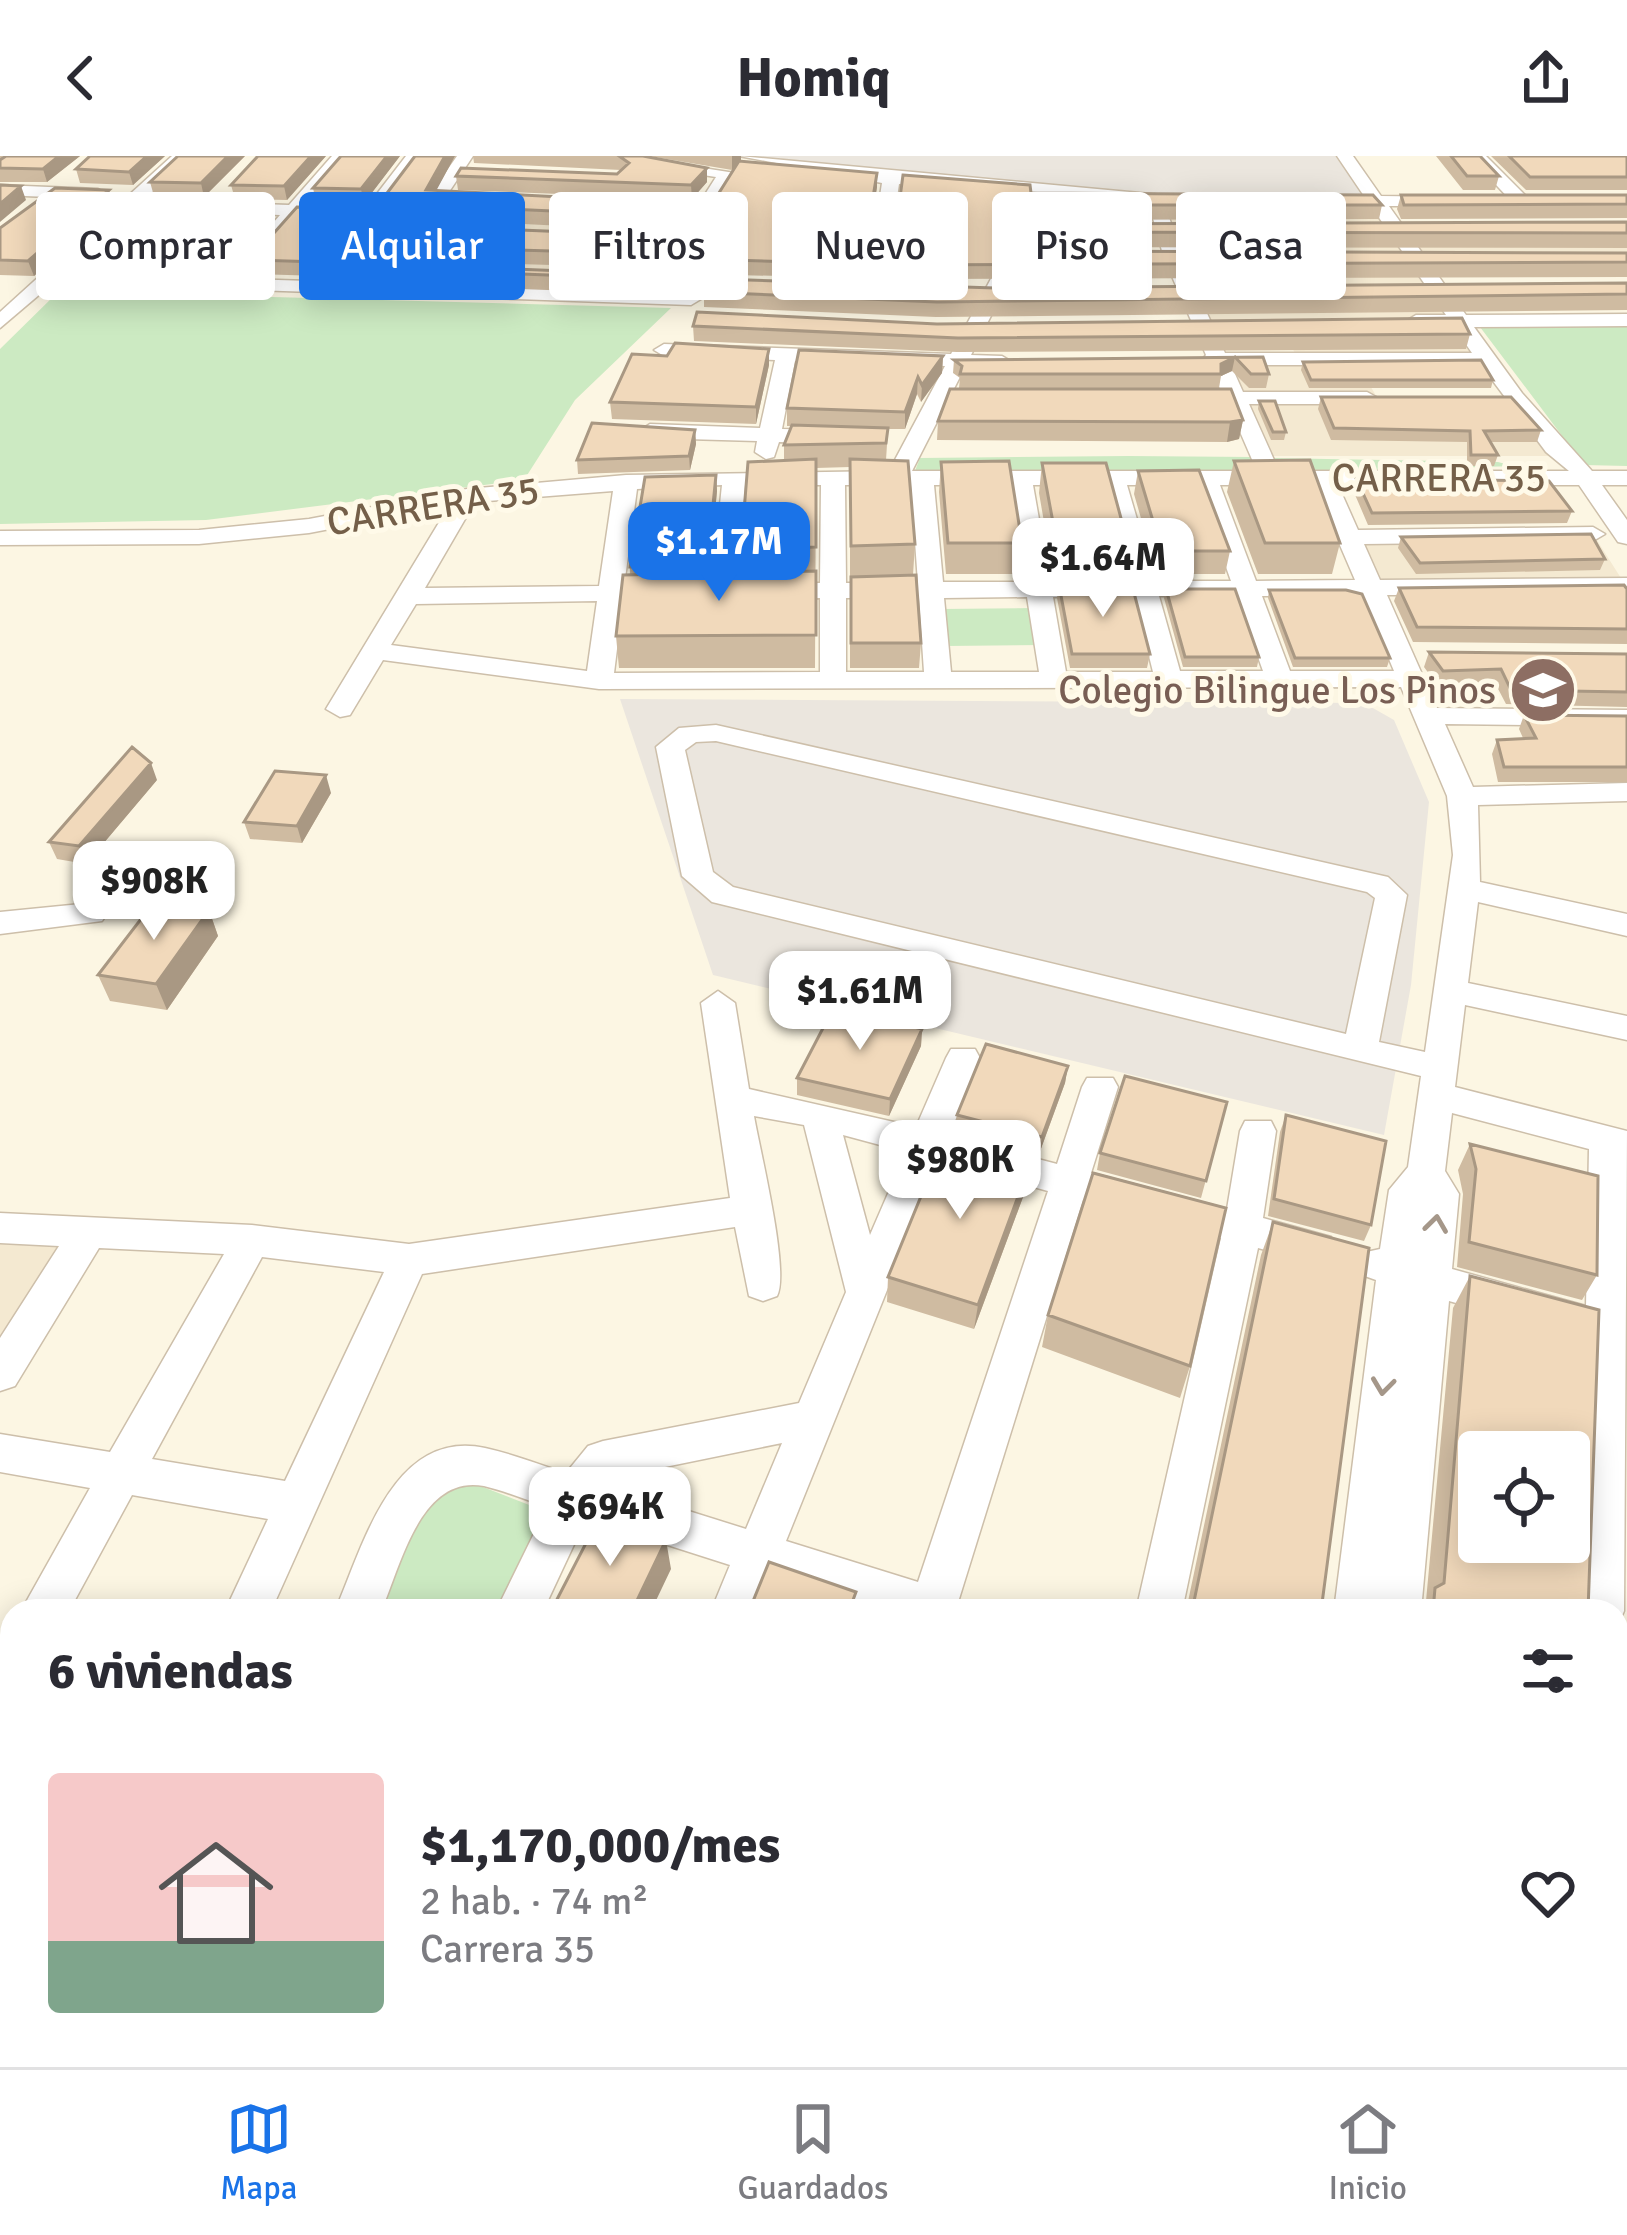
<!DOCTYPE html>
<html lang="es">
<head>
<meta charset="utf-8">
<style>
  :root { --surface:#fff; --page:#f2f2f3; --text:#2b2b33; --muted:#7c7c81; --line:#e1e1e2; --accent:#1a73e8 }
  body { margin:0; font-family:Signika,sans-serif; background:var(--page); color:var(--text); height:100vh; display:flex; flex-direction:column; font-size:45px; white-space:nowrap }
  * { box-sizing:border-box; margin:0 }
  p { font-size:39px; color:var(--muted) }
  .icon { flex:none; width:66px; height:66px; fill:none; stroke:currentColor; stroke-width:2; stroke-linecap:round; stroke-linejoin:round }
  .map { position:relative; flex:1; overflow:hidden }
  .panel { position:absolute; left:0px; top:1443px; width:1629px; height:468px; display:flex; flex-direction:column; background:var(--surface); border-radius:36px 36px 0 0; box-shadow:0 6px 30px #0003 }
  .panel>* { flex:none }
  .banner { position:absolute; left:36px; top:36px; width:1557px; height:108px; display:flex; gap:24px }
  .fabs { position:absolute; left:1458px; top:1275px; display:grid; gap:24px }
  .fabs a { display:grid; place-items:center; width:132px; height:132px; border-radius:12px; background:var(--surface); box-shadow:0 6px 30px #0003; font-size:60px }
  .price { position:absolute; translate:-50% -102px; padding:0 27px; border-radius:24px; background:#fff; color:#222; font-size:39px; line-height:78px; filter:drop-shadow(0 3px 6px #0008) }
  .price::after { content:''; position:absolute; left:50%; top:72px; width:36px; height:27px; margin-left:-18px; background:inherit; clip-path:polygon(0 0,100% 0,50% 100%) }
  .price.current { background:var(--accent); color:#fff }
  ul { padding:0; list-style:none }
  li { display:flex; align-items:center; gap:36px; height:300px; padding:0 48px }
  li span { display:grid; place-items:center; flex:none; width:336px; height:240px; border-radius:12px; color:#555 }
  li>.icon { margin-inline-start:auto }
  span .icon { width:144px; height:144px; fill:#fffc; stroke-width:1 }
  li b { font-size:51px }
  h2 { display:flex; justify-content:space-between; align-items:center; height:144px; padding:0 48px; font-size:51px }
  .tag { padding:0 42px; border-radius:12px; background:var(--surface); box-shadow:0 6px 30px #0003; font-size:42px; line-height:108px }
  .tag.current { background:var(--accent); color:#fff }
  header { display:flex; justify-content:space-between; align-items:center; height:156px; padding:0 48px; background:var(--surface); font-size:54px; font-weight:800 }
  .menu { display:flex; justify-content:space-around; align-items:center; height:168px; border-top:3px solid var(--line); background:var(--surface); font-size:33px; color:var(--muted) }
  .menu a { display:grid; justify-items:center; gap:6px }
  .menu .current { color:var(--accent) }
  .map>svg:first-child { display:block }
</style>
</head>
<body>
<header><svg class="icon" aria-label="back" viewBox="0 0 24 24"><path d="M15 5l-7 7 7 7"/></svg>Homiq<svg class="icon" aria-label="share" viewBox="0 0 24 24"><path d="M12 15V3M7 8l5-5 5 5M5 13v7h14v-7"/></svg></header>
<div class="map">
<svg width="1627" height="1911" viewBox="0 0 1627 1911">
  <rect width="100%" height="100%" fill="#fcf6e3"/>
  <path fill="#f4e9d1" d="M1156,43L1377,45L1397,73L1627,72V101L1417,102L1486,203L1365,221L1375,238L1245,239L1230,205L1298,203L1279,166L1201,167Z
    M385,58L698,70L684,140L332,128Z
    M1240,242H1514L1556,300H1262Z
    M1593,378L1626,430H1367L1347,381Z
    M0,1072L91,1073L0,1214Z"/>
  <path fill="#ebe6de" d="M725,0H1335L1367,42L1153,44L869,20Z
    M620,543L1364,547L1394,564L1429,646L1411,829L1384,979L713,819Z"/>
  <path fill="#cceac2" d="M59,135L671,152L575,244L524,324L206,364L0,368V193Z
    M1627,165V310L1584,309L1477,167Z
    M1128,300L1252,301L1257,320H913L920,302Z
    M1270,302L1498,306L1513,310L1277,318Z
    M1036,452L1044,489L946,490L942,453Z
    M465,1324L537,1352L542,1361L496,1455H377L428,1336Z
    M1617,1808L1627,1812V1911H1360L1361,1899H1617Z"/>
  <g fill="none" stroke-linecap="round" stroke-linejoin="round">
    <defs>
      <path id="minor" d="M172,0H190L144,44L289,49L332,0H349L307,50L366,52L406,0H422L363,80L348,76L359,62L298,60L244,123L691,137L701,143L691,149L53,127L0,172V156ZM134,53L139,54L280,59L225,122L65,117Z
        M457,0H473L449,36L484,41V49L429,40Z
        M577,0H626L735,17L714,52L671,57L665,48L702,43L716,21Z
        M739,0L1162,39L1182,102L1225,197H1472L1454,171H1416L1406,165L1416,159H1446L1371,50H1331L1322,45L1364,40L1337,0H1353L1381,40L1455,41L1449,50H1389L1466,159L1627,158V170L1474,171L1522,237L1592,315H1627V329H1602L1627,364V388L1618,386L1579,329H1338L1358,374L1593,371L1605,378L1593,385L1364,388L1380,424L1627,422V438L1387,439L1437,552L1627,554V570L1445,568L1473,631L1627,627V645L1478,649L1480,726L1627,758V780L1478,746L1468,827L1627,860V884L1465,849L1455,931L1627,975L1624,1455L1617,1471V1455H1578L1585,1183L1449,1145L1421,1455H1334L1376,1124L1362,1119L1356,1108L1362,1097L1380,1093L1389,1034L1408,1011L1421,920L712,746L682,720L656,591L679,572L716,569L1388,721L1407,739L1379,886L1425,896L1453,699L1447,640L1401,531L599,533L383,504L350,559L340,561L326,553L449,350L309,377L199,388L0,389V375L199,374L309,363L467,333L626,319L889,315L945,210L795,205L782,273L835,274L846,281L835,288L779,286L774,301L766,303L755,296L757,285L650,282L639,275L650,268L760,272L775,204L664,200L654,194L664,188L951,198L1037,36L899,28L884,132L875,138L866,132L882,27ZM1053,38L1149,48L1164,102L1206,199L1203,203L1222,236H1188L1177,242L1188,248H1228L1257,315H912L965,211L1002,212L1012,206L1002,200L971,199ZM1231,209H1481L1546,296L1569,315H1279L1249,248H1367L1378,242L1367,236H1243ZM722,329L711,436L724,444L737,436L745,329H821L820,427H771L758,435L771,443L820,442V516L614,517L623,445H668L681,437L668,429L624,430L637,333ZM845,329H911L918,427H846ZM934,329H1010L1025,426H943ZM1033,329H1104L1130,425L1050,426ZM1127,329H1197L1231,425H1155ZM1220,329H1314L1355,424L1256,425ZM613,335L599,430L425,432L475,346ZM1362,439L1394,515H1290L1262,440ZM1134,440L1153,516H1066L1053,441ZM1159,440H1236L1263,515H1180ZM1027,441L1039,516H951L944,442ZM846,442H919L924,516H846ZM597,445L587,515L391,489L416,448ZM716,585L1367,736L1375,742L1346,878L733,731L713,716L685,594L696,586ZM1452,957L1589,993L1586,1150L1452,1113L1459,1038L1445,1015Z
        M1469,0H1486L1526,40V48H1514Z
        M0,29L98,33L107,38L98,43L0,39Z
        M393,67L452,74L443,79L397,78L375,108L438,110L445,112V120L356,117L362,95L341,93V85L369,84Z
        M612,77L687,80L696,85L679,125L632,128L623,122L625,118L665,116L676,90L618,86L612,85Z
        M91,747L107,758L102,765L0,778V756Z
        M718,835L735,847L749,933L916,971L946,902L951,893H975L980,902L949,980L1057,1008L1082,931L1087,922H1113L1118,931L1091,1017L1227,1053L1240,975L1245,965H1271L1276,975L1263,1062L1331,1081L1336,1092L1331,1103L1317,1108L1258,1092L1182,1455H1136L1221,1082L1083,1044L959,1443L964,1455H872L770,1422L757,1455H711L730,1409L586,1363L543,1455H496L547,1351C527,1344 505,1335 484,1330C420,1318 401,1410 381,1455H335C363,1390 393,1272 485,1292C513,1298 540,1309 566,1317L588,1290L603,1285L799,1247L846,1136L804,969L754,960C760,995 790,1116 777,1140L763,1145L749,1140L735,1071L422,1118L271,1455H225L268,1363L132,1339L69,1455H21L90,1332L0,1316V1278L110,1296L224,1098L99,1092L15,1230L0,1235V1182L59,1090L0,1087V1057L252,1069L409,1088L730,1042L701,847ZM843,979L906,996L870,1079ZM939,1005L1048,1035L918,1426L786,1385ZM262,1101L384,1116L285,1325L152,1303ZM782,1287L746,1373L609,1330L616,1321Z
        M12,1489V1553L0,1558V1494Z
        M0,1610L12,1614V1664L0,1660Z
        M1617,1665L1627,1669V1721L1617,1717Z
        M136,1899H193L188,1911H131Z
        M276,1899H333L328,1911H271Z
        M529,1899H585L580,1911H524Z
        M765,1899H821L818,1911H762Z
        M1034,1899H1090L1087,1911H1031Z
        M1273,1899H1381L1380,1911H1272Z
        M1560,1899H1616V1911H1560Z"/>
    </defs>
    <use href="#minor" stroke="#cdbfaa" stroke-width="3"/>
    <use href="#minor" fill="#fff" fill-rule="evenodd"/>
  </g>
  <path fill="#cfbba1" d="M0,0H3L2,3L6,0H80L47,26H0Z
    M165,0L133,29L80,27L76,13Z
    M245,0L204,41L154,40L150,26Z
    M326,0L287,44L235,43L231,29Z
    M400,0L364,47L316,46L313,32Z
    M415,0H455L436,34L695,48L717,40L736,10L732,14L649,0H741V5L877,31L862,122L695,118L687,122L995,132L1627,127V154L936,161L704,151V140L414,129L395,123L392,108L666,119L679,110L694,80L687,76L398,62L369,79L366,65Z
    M473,0H643L707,26L692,43L458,34L456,20L617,18L621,14L474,7Z
    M1436,0H1480L1499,20L1495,34H1463Z
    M1491,0H1627V34H1526Z
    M1031,37L1382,49L1379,63L1027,64L1024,66L1028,68L1627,66V92L1011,91L1005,93L1006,95L1627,97V121L890,123L891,109Z
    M1401,39H1627V62L1401,63L1397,53Z
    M113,48L34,120L0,119V72Z
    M347,53L350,66L342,82L353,85L356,99L355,121L254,118L250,104Z
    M187,60L134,114L76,113L72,99Z
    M270,63L222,117L166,116L162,103Z
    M379,90L668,94L658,112L382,104Z
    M937,168L1470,178L1466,193L957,196L694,185L693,170Z
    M943,200L942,217L921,246L917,238L905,273H888L886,304L915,388L913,419L921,487L919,512H850V311L816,312L815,512H619L616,480L630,419V411L716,319L717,335L709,417L742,416L741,393L784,304V289L791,270H787V252Z
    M1263,201L1269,218L1266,232H1249L1232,215L1221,220L1219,232H959L960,222L953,217L954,204Z
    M1303,206L1493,224L1491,232H1309L1301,214Z
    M769,209L756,268L612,263L610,246Z
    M1321,241L1541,274L1537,286H1491L1498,299L1494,310H1467V286L1331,284L1318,253Z
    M1259,245L1286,276L1284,284H1271L1258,253Z
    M1243,264L1239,283L1227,286L937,284L938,265Z
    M695,274L696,288L690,314L578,318L577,304Z
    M1234,305L1340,387L1332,418H1258L1227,336Z
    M941,306L1022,387L1019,418H946L939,336Z
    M1042,307L1128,388L1123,418H1053L1039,337Z
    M1138,315L1230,395L1225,418H1157L1134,338Z
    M1356,322L1572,355L1567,367L1368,369L1353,334Z
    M1401,381L1605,403L1600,414L1416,418L1398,392Z
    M1059,429L1150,498L1147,512H1070L1057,442Z
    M1399,432L1627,433V488L1413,486L1394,445Z
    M1166,433L1259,501L1257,511H1183L1164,442Z
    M1269,434L1390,502L1387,511H1293L1268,442Z
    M1429,496L1627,498V551L1506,548L1495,527L1438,530L1424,511Z
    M1524,559L1627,560V626H1498L1492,598L1497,584L1523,582L1519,573Z
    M157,624L86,708L57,703L49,686Z
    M331,637L302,687L250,683L244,666Z
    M209,754L218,780L167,854L110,845L98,819Z
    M922,873L921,890L889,960L797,939V922Z
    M1068,910L1065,927L1039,998L955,976L957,959Z
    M1227,946L1201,1042L1097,1014L1100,997Z
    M1286,959L1371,1069L1364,1085L1268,1060L1280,976Z
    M1470,988L1597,1119L1582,1144L1457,1111L1463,1038L1458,1014Z
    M1026,1033L974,1173L887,1146L888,1121Z
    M1273,1066L1321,1455H1186L1261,1099Z
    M1470,1120L1588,1455H1420L1426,1445L1453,1152Z
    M1048,1159L1190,1210L1180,1242L1042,1191Z
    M1109,1899H1255L1253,1911H1107Z"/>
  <path fill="#a99883" d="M59,0H80L47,26L43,13Z
    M147,0H165L133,29L129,16Z
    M228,0H245L204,41L201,27Z
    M311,0H326L287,44L284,30Z
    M387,0H400L364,47L361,33Z
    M445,0H455L429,48L426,34Z
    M732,0H741V5L732,14Z
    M707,12V26L692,43L691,29Z
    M877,17V31L862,122V108Z
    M21,30L26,44L0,66V48Z
    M109,34L113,48L34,120L28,105Z
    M183,47L187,60L134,114L130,100Z
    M396,48L398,62L369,79L366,65Z
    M1028,49L1027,64L1014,75L1015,60Z
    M267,50L270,63L222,117L219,104Z
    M347,53L350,66L337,93L334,79Z
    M1012,76L1011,91L1001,94L1003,80Z
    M667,80L668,94L658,112L657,98Z
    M353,85L356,99L355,121L352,107Z
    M694,103L695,118L684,121V106Z
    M769,193V209L756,268V251Z
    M943,200L942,217L921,246L922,229Z
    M1235,201L1232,215L1221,220V208Z
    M918,221L917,238L905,273V256Z
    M1243,264L1239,283L1227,286L1230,266Z
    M695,274L696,288L690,314L689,300Z
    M716,319L717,335L708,426L707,409Z
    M151,607L157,624L86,708L79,690Z
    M326,619L331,637L302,687L297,670Z
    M209,754L218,780L167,854L156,828Z
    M922,873L921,890L889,960L890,943Z
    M1068,910L1065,927L1039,998L1042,981Z
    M1030,1008L1026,1033L974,1173L978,1149Z
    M666,1384L671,1413L651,1455H632Z
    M12,1870V1896L0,1889Z
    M419,1899H441L435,1911H413Z
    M689,1899H699L695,1911H684Z"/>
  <path fill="#f1d9bb" stroke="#a99883" stroke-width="3" fill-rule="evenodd" d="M6,0H59L43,13L0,12V4Z
    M90,0H147L129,16L76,13Z
    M178,0H228L201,27L150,26Z
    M258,0H311L284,30L231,29Z
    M341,0H387L361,33L313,32Z
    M415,0H445L426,34L695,48L717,40L739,5L877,17L862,108L694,103L684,106L687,122L995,132L1627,127V138L937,146L703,136L707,125L411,114L392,108L666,119L679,110L700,69L686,61L396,48L366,65Z
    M619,0H643L707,12L691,29L456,20L461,12L617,18L629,7Z
    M1451,0H1480L1499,20H1467Z
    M1509,0H1627V21H1530Z
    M903,19L1030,29L1031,37L1373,39L1382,49H1028L1015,60L1028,68L1627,66V77L1012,76L1003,80L1002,90L1006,95L1627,97V106L891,109Z
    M0,29L21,30L0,48Z
    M55,32L109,34L28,105L0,104V72Z
    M1401,39H1627V48L1404,49Z
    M131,45L183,47L130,100L72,99Z
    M214,49L267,50L219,104L162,103Z
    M297,51L347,53L334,79L353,85L352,107L250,104Z
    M401,69L667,80L657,98L379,90Z
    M697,156L937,168L1462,162L1470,178L958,182L693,170Z
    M675,187L769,193L756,251L610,246L632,198L667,200Z
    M799,194L943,200L922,229L918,221L905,256L787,252Z
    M1235,201L1221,208V218H960L962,210L954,204L1263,201L1269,218H1251Z
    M1481,204L1493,224H1311L1303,206Z
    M950,233H1231L1243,264L1230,266L938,265Z
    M1321,241H1511L1541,274L1484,275L1498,299H1471L1470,275L1334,272Z
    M1259,245H1275L1286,276H1273Z
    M592,267L695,274L689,300L577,304Z
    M792,269L888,272L886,287L784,289Z
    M816,303V391L741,393L748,306Z
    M850,303L908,305L915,388L851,390Z
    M1310,304L1340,387H1265L1234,305Z
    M1009,305L1022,387H948L941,306Z
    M1042,307H1106L1128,388H1057Z
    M1199,314L1230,395H1162L1138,315Z
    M716,319L707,409L630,411L645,321Z
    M1356,322L1549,325L1572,355L1372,357Z
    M1591,378L1605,403L1420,407L1401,381Z
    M816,415V479L616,480L623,419Z
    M916,419L921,487H851V421Z
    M1059,429H1132L1150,498H1072Z
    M1624,429L1627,433V473L1417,471L1399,432Z
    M1166,433H1235L1259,501H1185Z
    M1269,434H1346L1362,438L1390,502H1295Z
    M1429,496L1627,498V536L1511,534L1501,513L1443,515Z
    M1524,559L1627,560V611H1504L1497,584L1536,582Z
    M132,591L151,607L79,690L49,686Z
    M275,615L326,619L297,670L244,666Z
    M154,746L209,754L156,828L98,819Z
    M834,851L922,873L890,943L797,922Z
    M986,888L1068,910L1042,981L957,959Z
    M1125,920L1227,946L1206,1025L1100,997Z
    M1286,959L1386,985L1371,1069L1274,1043Z
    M944,984L1030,1008L978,1149L888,1121Z
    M1470,988L1598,1020L1597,1119L1469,1086L1476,1013Z
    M1093,1017L1226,1052L1190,1210L1048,1159Z
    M1273,1066L1369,1092L1321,1455H1192Z
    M1470,1120L1599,1154L1588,1455H1433L1435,1432L1444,1427ZM1479,1296H1569V1386H1479Z
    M600,1360L666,1384L632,1455H551Z
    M769,1406L856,1436L849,1455H749Z
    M0,1848L12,1855V1870L0,1889Z
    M321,1899H419L413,1911H315Z
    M567,1899H689L684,1911H562Z
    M847,1899H989L986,1911H843Z
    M1117,1899H1255L1253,1911H1115Z"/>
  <defs><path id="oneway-chevron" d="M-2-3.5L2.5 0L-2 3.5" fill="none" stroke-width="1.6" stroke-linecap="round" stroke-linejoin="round" transform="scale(3)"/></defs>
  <g stroke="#a59789">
    <use href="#oneway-chevron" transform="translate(1436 1068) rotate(-82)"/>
    <use href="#oneway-chevron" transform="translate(1383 1230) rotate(97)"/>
  </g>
  <defs>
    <symbol id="school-disc" viewBox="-11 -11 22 22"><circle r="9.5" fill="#8d6e63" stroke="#fffae9"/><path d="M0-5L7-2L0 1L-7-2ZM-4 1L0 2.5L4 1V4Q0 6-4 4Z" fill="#fff"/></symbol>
  </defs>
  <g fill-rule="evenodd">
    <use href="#school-disc" x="1505" y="496" width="76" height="76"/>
  </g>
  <g text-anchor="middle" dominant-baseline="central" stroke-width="10" stroke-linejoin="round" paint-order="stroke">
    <g font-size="39" fill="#745f49" stroke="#fffae9">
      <text x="1439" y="322">CARRERA 35</text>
      <text transform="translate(433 350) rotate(-9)">CARRERA 35</text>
    </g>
    <g font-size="39" fill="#785e54" stroke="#fffae9" text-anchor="end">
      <text x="1496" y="534">Colegio Bilingue Los Pinos</text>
    </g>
  </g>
</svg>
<div class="fabs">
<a><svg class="icon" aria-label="locate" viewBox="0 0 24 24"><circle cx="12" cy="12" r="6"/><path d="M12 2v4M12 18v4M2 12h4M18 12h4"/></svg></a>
</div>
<b class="price current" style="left:719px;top:448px">$1.17M</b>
<b class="price" style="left:1103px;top:464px">$1.64M</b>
<b class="price" style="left:154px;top:787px">$908K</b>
<b class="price" style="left:860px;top:897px">$1.61M</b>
<b class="price" style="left:960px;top:1066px">$980K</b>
<b class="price" style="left:610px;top:1413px">$694K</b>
<div class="banner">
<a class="tag">Comprar</a>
<a class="tag current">Alquilar</a>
<a class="tag">Filtros</a>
<a class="tag">Nuevo</a>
<a class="tag">Piso</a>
<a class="tag">Casa</a>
</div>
<section class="panel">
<h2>6 viviendas<svg class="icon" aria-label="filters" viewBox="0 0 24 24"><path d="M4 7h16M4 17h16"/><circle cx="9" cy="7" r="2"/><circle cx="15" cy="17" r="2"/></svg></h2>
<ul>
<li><span style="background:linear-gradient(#f6c9c9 70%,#7fa58c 0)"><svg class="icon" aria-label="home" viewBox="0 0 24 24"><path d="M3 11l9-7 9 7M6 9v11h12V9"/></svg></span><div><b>$1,170,000/mes</b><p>2 hab. · 74 m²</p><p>Carrera 35</p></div><svg class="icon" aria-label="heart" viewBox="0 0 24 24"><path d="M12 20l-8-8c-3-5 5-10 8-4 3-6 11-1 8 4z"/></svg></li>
</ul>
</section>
</div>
<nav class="menu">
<a class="current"><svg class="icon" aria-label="map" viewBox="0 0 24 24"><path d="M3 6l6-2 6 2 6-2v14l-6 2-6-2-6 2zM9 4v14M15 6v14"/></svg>Mapa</a>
<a><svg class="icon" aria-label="saved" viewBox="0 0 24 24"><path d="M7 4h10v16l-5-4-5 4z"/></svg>Guardados</a>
<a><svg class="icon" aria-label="home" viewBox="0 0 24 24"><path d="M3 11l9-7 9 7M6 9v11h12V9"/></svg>Inicio</a>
</nav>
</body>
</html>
